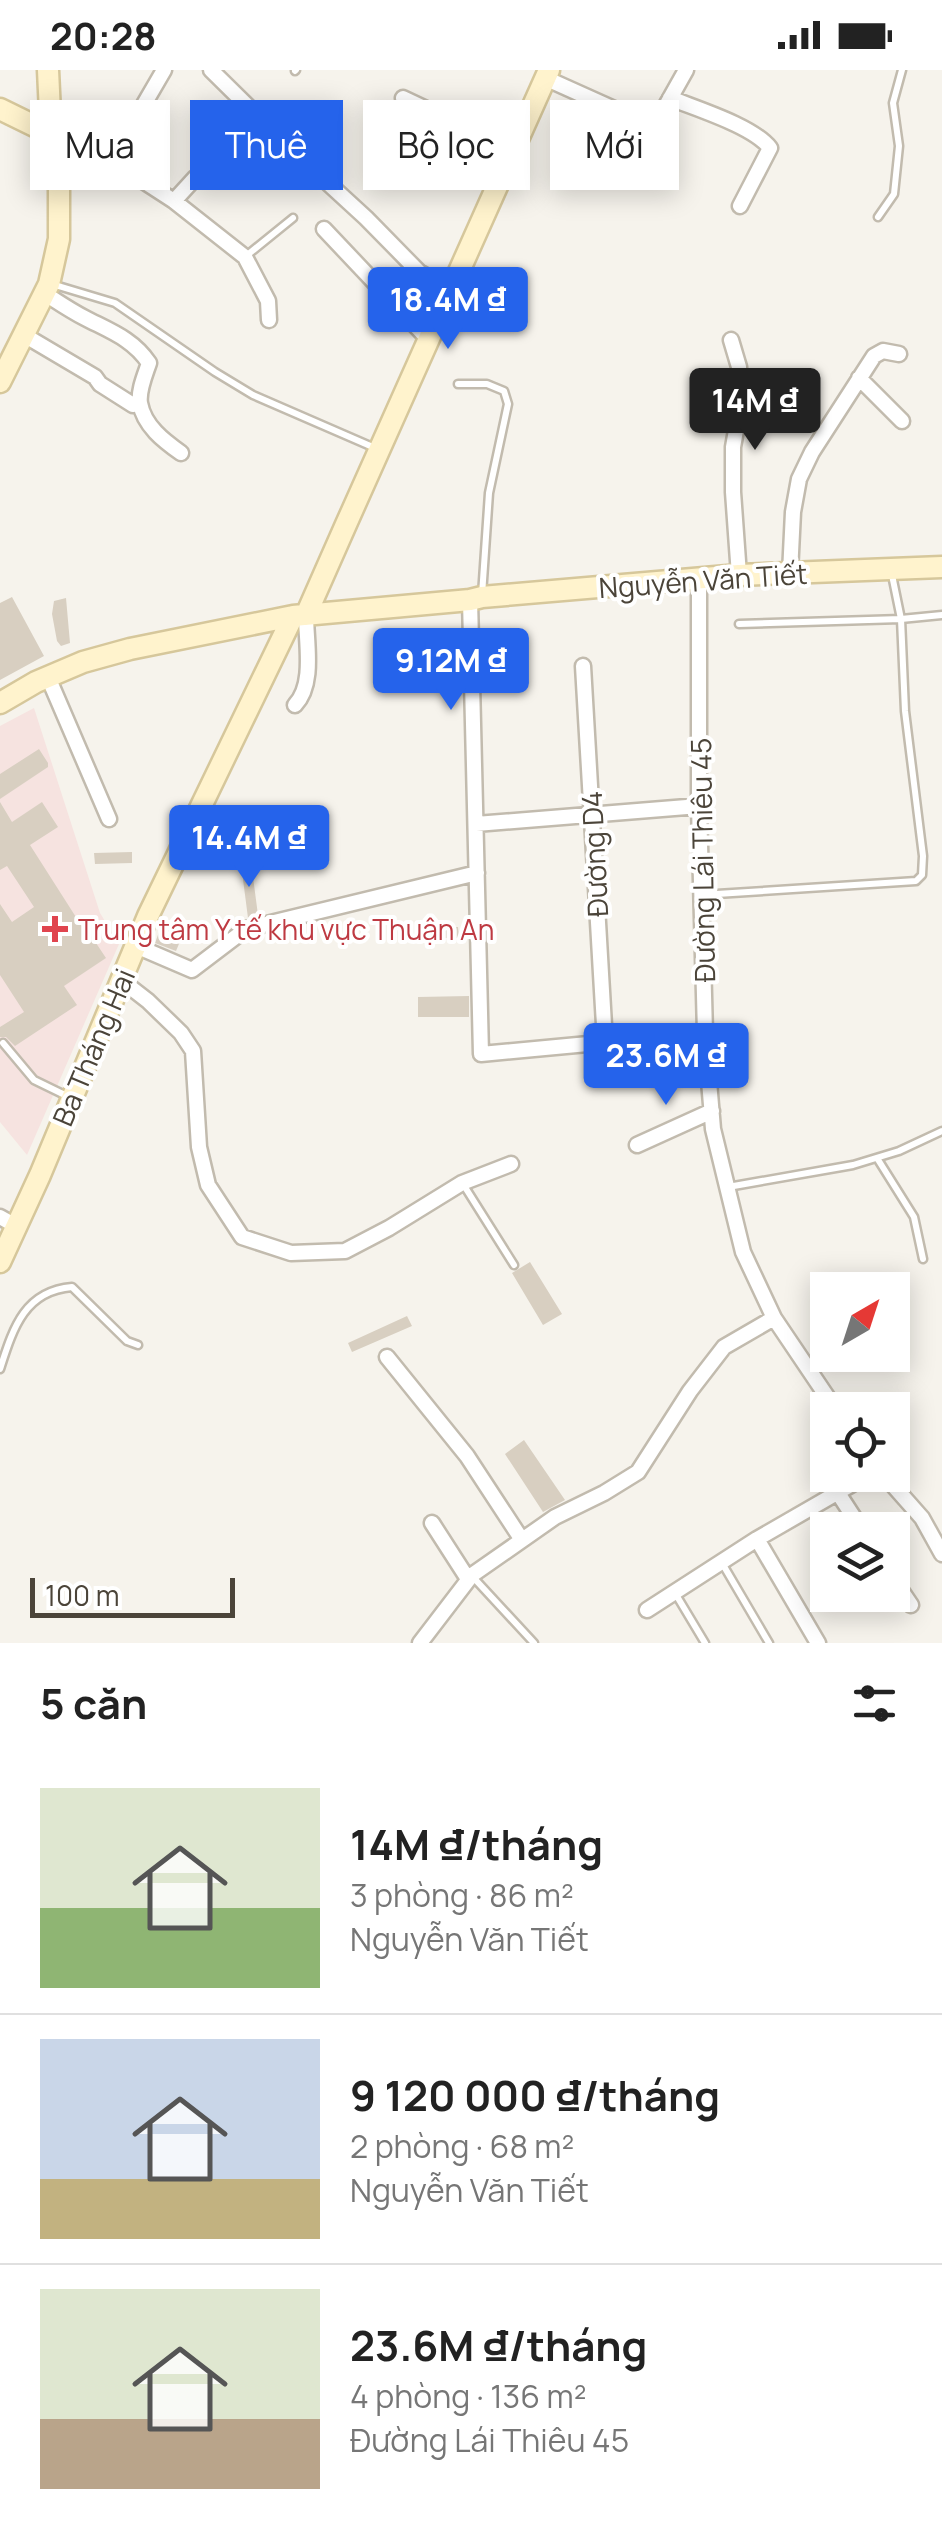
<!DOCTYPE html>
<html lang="vi">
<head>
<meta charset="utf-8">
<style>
  :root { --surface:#fff; --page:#f2f2f2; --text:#222; --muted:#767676; --line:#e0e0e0; --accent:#2563eb }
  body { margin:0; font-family:Manrope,sans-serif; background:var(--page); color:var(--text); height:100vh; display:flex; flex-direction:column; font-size:38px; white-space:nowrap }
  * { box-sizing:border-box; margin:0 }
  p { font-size:32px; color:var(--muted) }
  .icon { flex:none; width:55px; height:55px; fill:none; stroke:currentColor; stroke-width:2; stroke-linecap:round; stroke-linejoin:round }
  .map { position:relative; height:1573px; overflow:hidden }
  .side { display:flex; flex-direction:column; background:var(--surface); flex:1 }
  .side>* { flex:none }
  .hud { position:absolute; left:30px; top:30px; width:882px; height:90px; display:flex; gap:20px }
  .needle { width:65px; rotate:39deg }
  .tools { position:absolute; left:810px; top:1202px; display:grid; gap:20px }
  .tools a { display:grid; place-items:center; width:100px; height:100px; border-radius:0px; background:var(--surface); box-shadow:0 5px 25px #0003; font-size:50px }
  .scale { position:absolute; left:30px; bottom:25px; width:205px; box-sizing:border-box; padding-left:10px; border:5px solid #4b4439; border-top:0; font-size:28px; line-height:35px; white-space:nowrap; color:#4b4439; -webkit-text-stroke:8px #fff; paint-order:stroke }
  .price { position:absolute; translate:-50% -85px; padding:0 22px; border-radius:10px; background:var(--accent); color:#fff; font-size:32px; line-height:65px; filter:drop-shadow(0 2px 5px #0008) }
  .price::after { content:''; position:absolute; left:50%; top:60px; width:30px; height:22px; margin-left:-15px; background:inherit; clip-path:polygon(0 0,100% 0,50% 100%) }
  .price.active { background:#222; color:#fff }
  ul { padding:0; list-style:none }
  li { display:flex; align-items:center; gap:30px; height:250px; padding:0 40px }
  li+li { border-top:2px solid var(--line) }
  li span { display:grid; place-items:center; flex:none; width:280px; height:200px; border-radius:0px; color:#555 }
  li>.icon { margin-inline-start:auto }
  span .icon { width:120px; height:120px; fill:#fffc; stroke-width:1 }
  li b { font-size:42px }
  h2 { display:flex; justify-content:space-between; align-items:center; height:120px; padding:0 40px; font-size:42px }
  .chip { padding:0 35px; border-radius:0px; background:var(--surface); box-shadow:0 5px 25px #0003; font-size:35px; line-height:90px }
  .chip.active { background:var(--accent); color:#fff }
  .status { display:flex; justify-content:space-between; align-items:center; height:70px; padding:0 50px; background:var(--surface); direction:ltr }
  .status svg { height:28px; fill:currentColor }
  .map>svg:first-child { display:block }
</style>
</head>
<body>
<div class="status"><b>20:28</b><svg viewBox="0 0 49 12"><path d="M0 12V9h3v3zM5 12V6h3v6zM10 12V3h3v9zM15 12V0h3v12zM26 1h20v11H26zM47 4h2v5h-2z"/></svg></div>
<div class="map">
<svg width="942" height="1573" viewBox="0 0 942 1573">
  <rect width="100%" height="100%" fill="#f6f3ec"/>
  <path fill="#f6e3e0" d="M34,638L100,843L119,874L27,1085L0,1052V656Z"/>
  <path fill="#d8cfc1" d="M12,527L44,586L0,610V533Z
    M66,528L70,573L61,576L57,571L52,544L54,531Z
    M39,679L48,693V697L0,729V704Z
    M0,732L12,752L42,732L58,757L30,775L88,866L90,864L106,888L64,916L77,935L15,976L6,967H0V957L24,942L0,905V834L12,852L34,837L7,796L0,800Z
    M132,782V793L95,794L94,783Z
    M251,792L258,845L248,848L241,794Z
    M163,851L197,861L193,873L181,869L176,881L155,873Z
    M421,857H458L459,868H421Z
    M469,926V947H418V927Z
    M530,1192L562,1244L543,1255L512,1203Z
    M407,1246L412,1256L352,1282L348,1273Z
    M524,1370L565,1430L543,1442L505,1384Z"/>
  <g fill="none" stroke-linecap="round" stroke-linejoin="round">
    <defs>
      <path id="lane" d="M295,1L296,0
        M878,147L894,124L899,76L893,33L902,0
        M246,186L293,148
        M55,215L115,233L215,302L253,325L375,378
        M458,314H487L504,321L508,334L489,423L482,525
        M739,554L901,549L942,545
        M701,825L916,811L922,805L923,786L905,641L901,549L892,505
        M3,973L34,1010L71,1028
        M877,1088L914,1147L923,1189
        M463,1114L514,1195
        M728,1117L853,1095L899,1081L942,1061
        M0,1299C13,1259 24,1221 72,1217L127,1271L138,1275
        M722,1493L769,1573
        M472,1506L534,1573
        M675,1523L705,1573"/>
      <path id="street" d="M211,0L293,81L366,148L419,202L450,220
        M545,8L654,57L686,0
        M403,28L513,80
        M670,28C697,39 753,56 770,78L740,136
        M55,93L117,94L139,43L164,0
        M117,94L174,131L245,187L268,231L269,250
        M174,131L195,108L240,82
        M324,159L427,268
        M44,223C58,232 71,241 85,248C110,261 133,269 149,293C145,305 138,321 140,333C144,356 164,371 181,383
        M24,265L95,307L100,314L133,335L140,333
        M731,270L739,297L740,338L733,377V422L739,505
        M859,308L902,351
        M790,503L793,442L799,409L812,382L874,286L883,281L899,284
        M699,509V736L705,963L713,1059L743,1182L774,1248L836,1340
        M470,530L481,984L705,963
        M583,596L605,972
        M48,607L109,749
        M295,635C315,614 306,573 306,545
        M476,754L699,736
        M136,876L192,900L246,859L477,803
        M121,910L148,931L181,963L193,981L199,1077L208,1115L242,1167L291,1183L345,1181L389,1158L462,1113L511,1094
        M637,1075L712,1041
        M0,1147L16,1156
        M387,1287L467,1386L522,1470
        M884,1405L922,1448L942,1484
        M838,1423L862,1460
        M432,1453L468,1509
        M757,1469L818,1573
        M892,1507L911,1535
        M647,1540L757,1469L868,1405
        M420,1573L472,1505L555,1447L604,1423L638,1402L690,1321L724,1277L774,1248"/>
      <path id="secondary" d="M0,39L51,64
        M0,312L49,214L59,169V118L51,64L48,0
        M306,545C386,363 468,182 549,0
        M0,633L36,612L83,592L130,579L293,546L470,530L482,527L739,505L942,497
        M0,1192L40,1105L148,846L293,546"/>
    </defs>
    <use href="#lane" stroke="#c2bbae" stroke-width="11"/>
    <use href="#street" stroke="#c2bbae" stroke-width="19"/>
    <use href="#secondary" stroke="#d6c79b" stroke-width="25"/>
    <use href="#lane" stroke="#fff" stroke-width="6"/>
    <use href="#street" stroke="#fff" stroke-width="14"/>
    <use href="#secondary" stroke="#fff3cd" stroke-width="20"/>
  </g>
  <path fill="#e0444e" stroke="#fff" stroke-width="4" d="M50 844h10v10h10v10h-10v10h-10v-10h-10v-10h10z"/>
  <g text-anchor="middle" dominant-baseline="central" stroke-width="8" stroke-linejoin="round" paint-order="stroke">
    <g font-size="28" fill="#4b4439" stroke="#fff">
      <text transform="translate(703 510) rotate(-4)">Nguyễn Văn Tiết</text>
      <text transform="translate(594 784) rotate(-93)">Đường D4</text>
      <text transform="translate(702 790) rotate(-91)">Đường Lái Thiêu 45</text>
      <text transform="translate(93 977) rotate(-67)">Ba Tháng Hai</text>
    </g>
    <g font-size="28" fill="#be3a42" stroke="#fff" text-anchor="start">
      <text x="78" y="859">Trung tâm Y tế khu vực Thuận An</text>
    </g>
  </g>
</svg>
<div class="tools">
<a><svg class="needle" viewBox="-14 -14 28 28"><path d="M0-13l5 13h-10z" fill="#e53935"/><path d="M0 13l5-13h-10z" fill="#767676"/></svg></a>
<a><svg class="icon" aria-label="locate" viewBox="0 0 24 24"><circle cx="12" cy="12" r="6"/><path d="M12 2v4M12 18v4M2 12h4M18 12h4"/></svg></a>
<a><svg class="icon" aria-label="layers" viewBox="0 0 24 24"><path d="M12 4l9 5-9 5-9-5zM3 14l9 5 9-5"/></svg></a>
</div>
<div class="scale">100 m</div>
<b class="price" style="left:448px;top:282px">18.4M ₫</b>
<b class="price active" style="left:755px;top:383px">14M ₫</b>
<b class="price" style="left:451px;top:643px">9.12M ₫</b>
<b class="price" style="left:249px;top:820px">14.4M ₫</b>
<b class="price" style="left:666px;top:1038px">23.6M ₫</b>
<div class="hud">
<a class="chip">Mua</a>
<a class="chip active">Thuê</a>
<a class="chip">Bộ lọc</a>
<a class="chip">Mới</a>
</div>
</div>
<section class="side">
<h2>5 căn<svg class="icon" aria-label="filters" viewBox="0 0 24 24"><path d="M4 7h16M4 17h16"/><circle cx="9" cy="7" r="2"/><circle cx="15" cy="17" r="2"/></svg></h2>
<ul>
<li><span style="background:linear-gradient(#dfe7d0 60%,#8fb573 0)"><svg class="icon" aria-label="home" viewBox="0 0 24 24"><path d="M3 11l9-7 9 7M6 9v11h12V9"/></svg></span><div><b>14M ₫/tháng</b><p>3 phòng · 86 m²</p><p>Nguyễn Văn Tiết</p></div></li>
<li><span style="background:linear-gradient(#c9d6e8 70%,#c2b280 0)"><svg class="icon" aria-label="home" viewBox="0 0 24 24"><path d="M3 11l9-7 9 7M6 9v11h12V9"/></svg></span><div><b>9 120 000 ₫/tháng</b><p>2 phòng · 68 m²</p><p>Nguyễn Văn Tiết</p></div></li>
<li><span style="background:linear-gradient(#dfe7d0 65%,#b9a48a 0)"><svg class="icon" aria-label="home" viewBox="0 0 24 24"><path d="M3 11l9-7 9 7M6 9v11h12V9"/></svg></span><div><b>23.6M ₫/tháng</b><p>4 phòng · 136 m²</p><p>Đường Lái Thiêu 45</p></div></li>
</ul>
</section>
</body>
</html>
